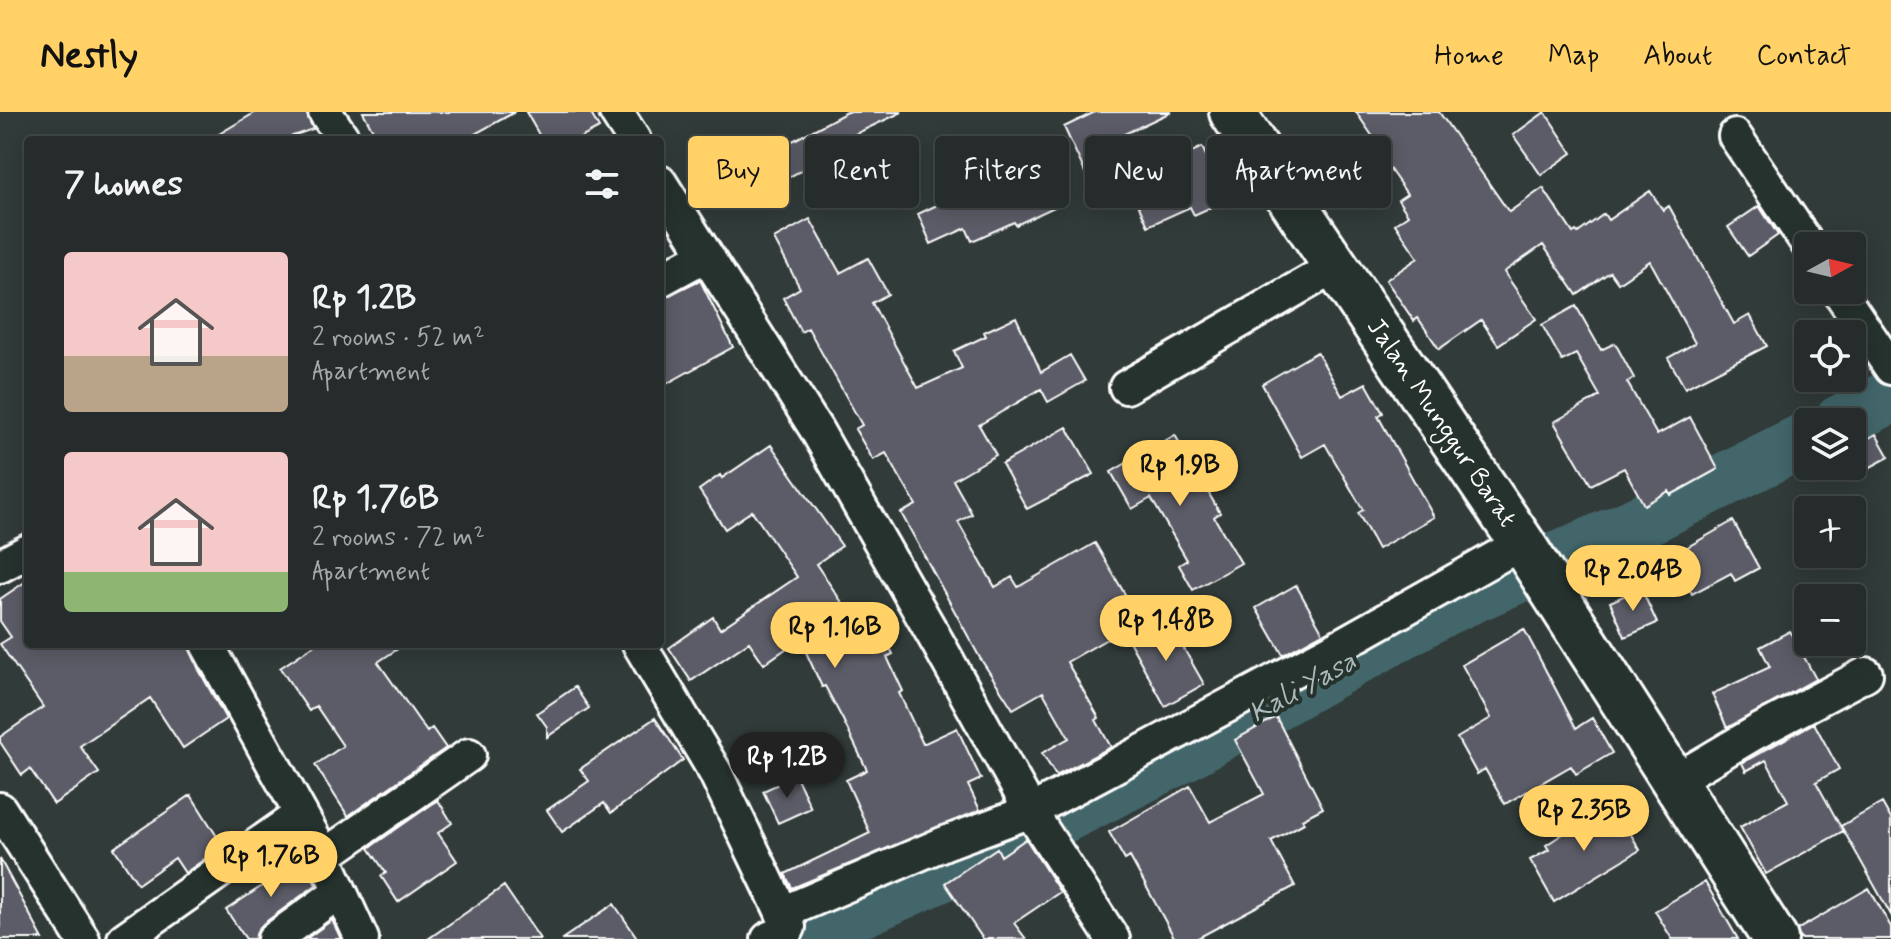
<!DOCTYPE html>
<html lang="en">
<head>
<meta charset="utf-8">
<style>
  :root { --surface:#252c2b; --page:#2d3433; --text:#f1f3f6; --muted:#a3a7a9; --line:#424847; --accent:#ffd166 }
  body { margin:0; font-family:Mynerve,sans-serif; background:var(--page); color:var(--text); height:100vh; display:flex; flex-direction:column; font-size:30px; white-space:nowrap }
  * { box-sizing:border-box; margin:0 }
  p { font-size:26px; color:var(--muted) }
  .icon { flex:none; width:44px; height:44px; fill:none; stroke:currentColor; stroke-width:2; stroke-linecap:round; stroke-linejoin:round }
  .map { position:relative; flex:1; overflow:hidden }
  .drawer { position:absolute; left:24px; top:24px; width:640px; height:512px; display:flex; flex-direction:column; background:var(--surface); border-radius:8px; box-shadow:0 4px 20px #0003,0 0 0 2px var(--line) }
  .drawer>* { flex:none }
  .banner { position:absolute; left:688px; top:24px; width:760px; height:72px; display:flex; gap:16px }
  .needle { width:52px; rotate:82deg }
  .controls { position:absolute; left:1794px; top:120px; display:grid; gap:16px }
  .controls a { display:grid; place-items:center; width:72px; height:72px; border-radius:8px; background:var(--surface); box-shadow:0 4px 20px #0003,0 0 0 2px var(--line); font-size:40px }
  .price { position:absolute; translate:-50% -68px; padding:0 18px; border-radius:28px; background:var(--accent); color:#111; font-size:26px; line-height:52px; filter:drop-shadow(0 2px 4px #0008) }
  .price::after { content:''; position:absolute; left:50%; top:48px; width:24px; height:18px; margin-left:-12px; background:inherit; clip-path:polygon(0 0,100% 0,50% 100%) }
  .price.active { background:#222; color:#fff }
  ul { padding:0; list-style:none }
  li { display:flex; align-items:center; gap:24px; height:200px; padding:0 40px }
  li span { display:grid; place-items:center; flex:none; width:224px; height:160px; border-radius:8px; color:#555 }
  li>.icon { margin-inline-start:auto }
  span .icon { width:96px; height:96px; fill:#fffc; stroke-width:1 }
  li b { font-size:34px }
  h2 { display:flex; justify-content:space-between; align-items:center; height:96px; padding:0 40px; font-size:34px }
  .chip { padding:0 28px; border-radius:8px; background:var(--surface); box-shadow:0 4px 20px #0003,0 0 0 2px var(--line); font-size:28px; line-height:72px }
  .chip.active { background:var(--accent); color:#111 }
  header { display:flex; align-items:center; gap:48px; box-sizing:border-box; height:112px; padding:0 40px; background:var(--accent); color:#111 }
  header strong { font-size:38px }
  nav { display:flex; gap:44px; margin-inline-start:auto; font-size:28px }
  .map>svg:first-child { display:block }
</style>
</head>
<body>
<header>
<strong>Nestly</strong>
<nav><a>Home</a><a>Map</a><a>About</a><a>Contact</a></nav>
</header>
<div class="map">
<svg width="1891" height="827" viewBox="0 0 1891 827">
  <rect width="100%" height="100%" fill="#313b39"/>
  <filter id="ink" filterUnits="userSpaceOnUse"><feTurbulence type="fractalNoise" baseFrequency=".0125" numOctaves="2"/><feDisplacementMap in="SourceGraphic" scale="16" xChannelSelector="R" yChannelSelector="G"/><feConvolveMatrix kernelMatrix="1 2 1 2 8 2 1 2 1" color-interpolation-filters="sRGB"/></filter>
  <g filter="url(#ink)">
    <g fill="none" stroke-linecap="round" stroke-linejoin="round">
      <path stroke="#43666a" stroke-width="54" d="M1840,310L1891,284
        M798,827L997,738L1163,654L1446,496L1632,414L1808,326"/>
    </g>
    <path fill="#5c5b67" stroke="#fff" stroke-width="2" d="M256,0H306L313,17L281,28H209Z
      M363,0H515L464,28H378Z
      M526,0H590L599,16L577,28H542Z
      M847,0H902L815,41L819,49L765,78L751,51Z
      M1095,0H1171L1101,33L1112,56L1088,67L1064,15Z
      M1356,0H1439L1509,100L1543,76L1573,121L1576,119L1578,121L1604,102L1608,108L1650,79L1663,98L1669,94L1734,212L1750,203L1767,234L1685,276L1668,246L1695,231L1650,149L1618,171L1610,160L1577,183L1543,133L1504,160L1536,207L1498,233L1481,208L1439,237L1418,206L1414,209L1386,168L1418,146L1395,112L1408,103L1398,88L1407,82L1384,49L1388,47Z
      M1545,0L1572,41L1541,63L1513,23Z
      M1202,35L1227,88L1194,103L1190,95L1148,114L1128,71Z
      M1026,51L1034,69L1051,61L1065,90L1016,113L1014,110L972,129L966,116L931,132L918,102L952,86L951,84Z
      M1759,94L1778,123L1748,144L1728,115Z
      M810,107L840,161L868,146L888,182L872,191L918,276L962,256L954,239L986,224L984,220L1016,205L1041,260L1070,243L1085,269L1048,290L1041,277L979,313L996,343L953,368L972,402L958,410L995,475L1012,465L1018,475L1095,431L1140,508L1067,550L1099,606L1096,608L1111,635L1056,664L1042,641L1069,626L1043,580L1013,597L980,546L901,401L916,393L886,341L873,348L855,317L862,313L808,216L801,220L783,186L800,176L774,127Z
      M700,168L733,235L668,271L660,257V187Z
      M1576,194L1601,238L1615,231L1634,266L1627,270L1657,323L1690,305L1718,357L1671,383L1669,379L1644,393L1624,356L1591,373L1554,310L1600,284L1576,242L1562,249L1542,213Z
      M1317,240L1342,284L1366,271L1383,301L1378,304L1434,405L1378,437L1358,401L1363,398L1325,332L1302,345L1262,272Z
      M1067,315L1094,362L1027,397L1002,352Z
      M1876,322L1889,345L1852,365V336Z
      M1175,323L1220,401L1214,405L1241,451L1193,478L1179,453L1187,448L1151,386L1132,397L1111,360Z
      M771,333L842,434L816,452L856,511L874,502L893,542L887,545L903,579L899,581L923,632L957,616L981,667L968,673L980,698L792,776L785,762L870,721L846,668L867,658L843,608L825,574L822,575L800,527L764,552L749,530L691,569L669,536L713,505L720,517L797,465L752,399L725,417L699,378L720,363L722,366Z
      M1733,409L1759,456L1735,469L1731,461L1692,482L1672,444Z
      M28,468V532H188L199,558L226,607L183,636L150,586L80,634L99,661L54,692L30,657L22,663L0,630V625L43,595L0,532L11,525L0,509V487Z
      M1296,473L1323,521L1283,543L1256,496Z
      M1641,476L1657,511L1625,525L1610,490Z
      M1167,507L1204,572L1165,594L1129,529Z
      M1524,517L1576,616L1592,606L1612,641L1576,662L1571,654L1505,692L1485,657L1477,662L1457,626L1491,606L1462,553Z
      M1790,519L1816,567L1727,616L1712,582L1770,555L1760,535Z
      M316,532H405L378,550L427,620L432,616L446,636L348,704L315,653L343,634L316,594L309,599L280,556Z
      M575,575L589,596L547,625V615L537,601Z
      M1276,605L1323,696L1302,707L1304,711L1271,729L1295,774L1196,827H1175L1130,745L1125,748L1109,720L1190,674L1210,710L1264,682L1235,628Z
      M655,606L683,648L611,701L604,691L562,720L547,698L589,669L580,657Z
      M1814,611L1839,657L1816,670L1843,719L1766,762L1740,715L1788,689L1766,648L1746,659L1742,651Z
      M796,664L811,696L778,711L763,679Z
      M191,683L223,734L185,761L175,746L138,772L114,736Z
      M438,688L452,711L438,721L457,749L398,790L381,764L386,761L369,736Z
      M1882,691L1891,707V803L1841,714Z
      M1615,695L1640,738L1554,790L1530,748L1549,738L1546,733L1572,716Z
      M1026,727L1060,780L1014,811L1026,827H983L945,771L997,736L1001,744Z
      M304,746L316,773L263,812L257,819L255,827H246L226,798Z
      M0,747L43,827H0Z
      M1705,770L1738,827H1672L1655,799Z
      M504,774L540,827H428L477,793Z
      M1869,776L1891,815V827H1800L1797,818Z
      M614,792L638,827H562Z
      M332,808L341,827H306Z"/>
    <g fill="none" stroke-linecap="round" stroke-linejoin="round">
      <defs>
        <path id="street" d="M325,0L344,28
          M616,0L634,28
          M1735,24L1809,134
          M660,70L816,317L939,533L1034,705L1113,827
          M660,168L706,143
          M1838,178L1891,256
          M1126,275L1336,154
          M0,454L28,439
          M207,532L324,744L362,827
          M639,532L715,660L789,815L787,819L768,827
          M1674,669L1755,621L1866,562
          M0,697L83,827
          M324,744L469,643
          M782,801L945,731L1031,699L1330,539L1522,431
          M124,827L301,702
          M274,827L339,780"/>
        <path id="secondary" d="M1232,0L1522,431L1775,827"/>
      </defs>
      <use href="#street" stroke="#fff" stroke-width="38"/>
      <use href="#secondary" stroke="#fff" stroke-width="50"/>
      <use href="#street" stroke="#26332d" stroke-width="32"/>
      <use href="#secondary" stroke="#26332d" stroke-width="44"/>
    </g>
  </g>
  <g text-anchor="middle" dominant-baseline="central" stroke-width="8" stroke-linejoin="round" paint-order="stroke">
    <g font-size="26" fill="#fff" stroke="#26332d">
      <text transform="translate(1441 311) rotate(56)">Jalan Munggur Barat</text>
    </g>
    <g font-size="28" font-style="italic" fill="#aababc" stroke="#26332d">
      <text transform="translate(1303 576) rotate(-29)">Kali Yasa</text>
    </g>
  </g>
</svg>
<div class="controls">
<a><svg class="needle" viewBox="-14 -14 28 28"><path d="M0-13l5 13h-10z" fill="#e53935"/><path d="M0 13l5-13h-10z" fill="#a3a7a9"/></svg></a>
<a><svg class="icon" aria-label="locate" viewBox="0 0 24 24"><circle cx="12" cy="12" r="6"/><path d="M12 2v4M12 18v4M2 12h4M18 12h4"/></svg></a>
<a><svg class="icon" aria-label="layers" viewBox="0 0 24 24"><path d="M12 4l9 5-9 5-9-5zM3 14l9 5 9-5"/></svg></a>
<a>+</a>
<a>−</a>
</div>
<b class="price" style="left:1180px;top:396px">Rp 1.9B</b>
<b class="price" style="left:1633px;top:501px">Rp 2.04B</b>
<b class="price" style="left:1166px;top:551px">Rp 1.48B</b>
<b class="price" style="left:835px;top:558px">Rp 1.16B</b>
<b class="price active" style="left:787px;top:688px">Rp 1.2B</b>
<b class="price" style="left:1584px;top:741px">Rp 2.35B</b>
<b class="price" style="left:271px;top:787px">Rp 1.76B</b>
<div class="banner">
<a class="chip active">Buy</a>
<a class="chip">Rent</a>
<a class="chip">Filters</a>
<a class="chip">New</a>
<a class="chip">Apartment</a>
</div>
<section class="drawer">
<h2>7 homes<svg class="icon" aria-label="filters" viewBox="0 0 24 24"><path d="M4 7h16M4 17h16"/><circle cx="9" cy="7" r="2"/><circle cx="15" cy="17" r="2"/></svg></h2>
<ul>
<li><span style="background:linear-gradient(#f6c9c9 65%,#b9a48a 0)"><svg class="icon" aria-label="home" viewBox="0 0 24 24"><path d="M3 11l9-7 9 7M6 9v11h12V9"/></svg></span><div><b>Rp 1.2B</b><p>2 rooms · 52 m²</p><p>Apartment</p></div></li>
<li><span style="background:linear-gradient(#f6c9c9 75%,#8fb573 0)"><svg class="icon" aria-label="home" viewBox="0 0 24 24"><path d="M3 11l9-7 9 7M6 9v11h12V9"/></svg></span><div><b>Rp 1.76B</b><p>2 rooms · 72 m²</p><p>Apartment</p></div></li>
</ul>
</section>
</div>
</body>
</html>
